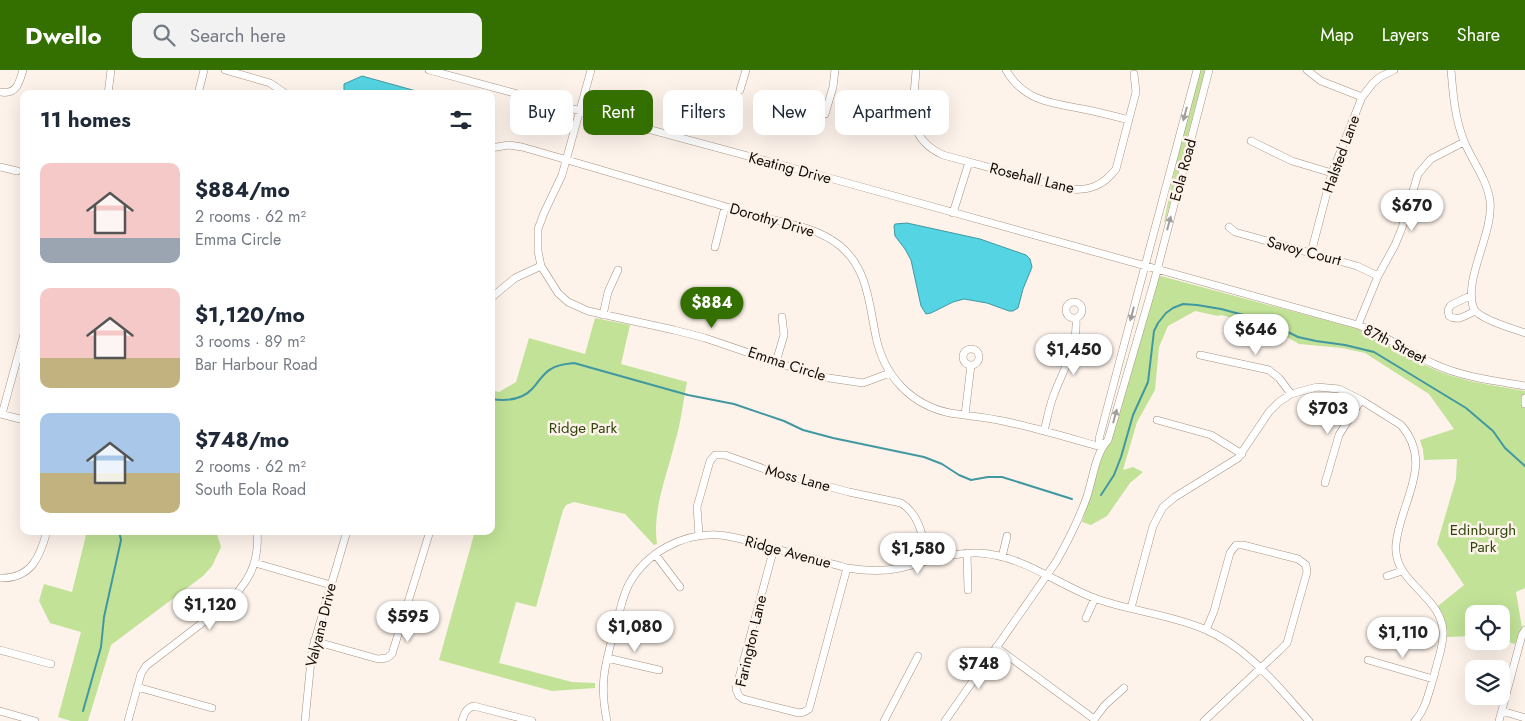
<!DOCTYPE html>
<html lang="en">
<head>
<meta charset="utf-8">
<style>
  :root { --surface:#fff; --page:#f2f2f3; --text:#1f2937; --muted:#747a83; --accent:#347000 }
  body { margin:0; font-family:Jost,sans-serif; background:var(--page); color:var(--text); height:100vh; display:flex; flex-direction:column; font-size:19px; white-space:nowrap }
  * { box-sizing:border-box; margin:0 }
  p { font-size:16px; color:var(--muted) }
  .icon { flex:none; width:28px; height:28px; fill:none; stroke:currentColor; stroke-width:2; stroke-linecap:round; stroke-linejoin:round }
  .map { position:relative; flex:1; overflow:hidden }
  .sheet { position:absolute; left:20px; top:20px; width:475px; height:445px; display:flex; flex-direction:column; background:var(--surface); border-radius:10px; box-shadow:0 5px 20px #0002 }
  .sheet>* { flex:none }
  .banner { position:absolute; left:510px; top:20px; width:475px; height:45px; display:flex; gap:10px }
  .buttons { position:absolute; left:1465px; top:535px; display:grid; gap:10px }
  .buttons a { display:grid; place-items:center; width:45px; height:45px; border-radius:10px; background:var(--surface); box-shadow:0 5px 20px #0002; font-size:25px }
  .price { position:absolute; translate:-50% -42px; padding:0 11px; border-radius:18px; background:#fff; color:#222; font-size:16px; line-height:32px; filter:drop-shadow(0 1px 2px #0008) }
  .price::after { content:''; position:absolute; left:50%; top:30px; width:15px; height:11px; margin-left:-8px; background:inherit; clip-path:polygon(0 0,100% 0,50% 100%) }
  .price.on { background:var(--accent); color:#fff }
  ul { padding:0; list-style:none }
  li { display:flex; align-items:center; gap:15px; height:125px; padding:0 20px }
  li span { display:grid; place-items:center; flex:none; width:140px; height:100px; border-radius:10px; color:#555 }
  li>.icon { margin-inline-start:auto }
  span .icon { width:60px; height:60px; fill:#fffc; stroke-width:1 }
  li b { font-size:21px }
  h2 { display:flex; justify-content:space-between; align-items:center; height:60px; padding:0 20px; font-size:21px }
  .chip { padding:0 18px; border-radius:10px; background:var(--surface); box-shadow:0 5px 20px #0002; font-size:18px; line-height:45px }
  .chip.on { background:var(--accent); color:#fff }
  header { display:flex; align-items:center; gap:30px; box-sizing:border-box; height:70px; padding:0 25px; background:var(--accent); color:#fff }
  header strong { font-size:24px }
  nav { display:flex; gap:28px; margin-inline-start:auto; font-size:18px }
  .search { width:350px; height:45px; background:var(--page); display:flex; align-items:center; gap:12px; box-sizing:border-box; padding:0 18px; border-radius:10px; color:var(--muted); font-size:19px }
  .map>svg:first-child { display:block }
</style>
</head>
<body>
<header>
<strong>Dwello</strong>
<div class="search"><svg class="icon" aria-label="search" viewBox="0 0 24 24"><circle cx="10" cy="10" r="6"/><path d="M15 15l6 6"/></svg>Search here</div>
<nav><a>Map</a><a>Layers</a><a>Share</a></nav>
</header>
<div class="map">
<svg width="1525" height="651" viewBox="0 0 1525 651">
  <rect width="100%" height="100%" fill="#fdf3eb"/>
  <path fill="#c1e297" d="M1200,0H1205L1165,152H1164L1175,97Z
    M1157,205L1358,259C1382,269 1403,285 1427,296C1457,311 1492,315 1525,321V518L1516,522L1522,558L1515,574L1501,570V544H1474V566L1447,567L1445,550L1438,536L1464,515L1437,474L1456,409L1457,389L1424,390L1423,380L1420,370L1454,359L1429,324L1365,283L1342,278L1299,274L1273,259L1221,245L1218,246L1195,241L1168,256L1159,277L1155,320L1137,352L1123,400L1133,397L1143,402L1130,413L1107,446L1091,455L1082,452Z
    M595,248L630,255L621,294L687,312C683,332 681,353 675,372C667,406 652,439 657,474L654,475L625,444L574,432L566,435L563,440L536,537L516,532L499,593L572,612L595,613V618L552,621L439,590L475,461H491V320L499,322L516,312L529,268L585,284Z
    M87,461H216L221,477L212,496L203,506L111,575L88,651H71L58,647L81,562L50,553L39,531L44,514L72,522Z"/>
  <path fill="#55d4e3" stroke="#4198a1" d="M362,6L427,24H344V14Z
    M907,153L980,169L1026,185L1030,189L1032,197L1023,219L1018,238L1013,241H1009L987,233L964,229L953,232L931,243L926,244L921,236L911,190L905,179L895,166L894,156L895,154Z"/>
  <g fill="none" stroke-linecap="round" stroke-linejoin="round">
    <path stroke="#4198a1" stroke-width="2" d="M491,329C505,331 522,330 532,319C538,313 543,303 551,299C558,294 566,294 574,293L688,325L734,334L784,351L803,360L833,368L924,387L942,394L959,405L971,410L988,407H1002L1072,429
      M1101,425L1114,405L1121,387L1133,345L1148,312L1154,261L1158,253L1166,243L1173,238L1183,234L1197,235L1221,239L1266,251L1298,267L1316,271L1345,275L1374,282L1466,338L1493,361L1505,378L1525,396
      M83,641L101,577L104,547L121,470L119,461"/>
    <defs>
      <path id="minor" d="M225,0L270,13L286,24
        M429,0L833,109L1358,255C1385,265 1408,282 1434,294C1462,307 1495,311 1525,316
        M591,0L562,105L544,143L538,159V181L541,196L558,223L568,232L588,241L674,260L705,268L802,301L829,308L863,313L890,303
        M916,0C914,37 903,66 943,85L1069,119C1089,121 1103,116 1116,99L1136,22L1134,4
        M1006,0C1024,31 1051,33 1083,39C1098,42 1114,46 1129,50
        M1307,0L1321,11L1362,27
        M1451,0C1453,24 1455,49 1464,71C1472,91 1487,109 1490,131C1494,163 1462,211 1474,239C1479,249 1514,259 1525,263
        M740,20L746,0
        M0,22C17,25 19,13 23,0
        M108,24L111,0
        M198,24L204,0
        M825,44L833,17L835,0
        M1251,71L1292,91L1332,103
        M491,78L509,75L522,77C596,98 669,120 743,142C775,152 812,154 839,175C868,198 869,234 876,267C884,306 911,335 950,343C968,346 985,347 1003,351C1036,358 1069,368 1101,377
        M0,97L17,101
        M953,143L969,92
        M1229,157L1235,162L1357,196L1378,206
        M715,177L725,137
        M1311,183L1332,103L1362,27L1373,13L1380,7L1394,0
        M1470,226L1451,235L1448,240L1449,246C1458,252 1466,245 1475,241
        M491,228L515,208L541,196
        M1066 240a8 8 0 1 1 16 0a8 8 0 1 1-16 0Z
        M603,245L608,222L618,200
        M1358,255L1378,206L1395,175L1402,158L1418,104L1431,89L1464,72
        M963 287a8 8 0 1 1 16 0a8 8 0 1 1-16 0Z
        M1200,285L1269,300L1279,308L1291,324
        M776,292L784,265L782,247
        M1525,328V334
        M0,344L24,350
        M2,344L24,264
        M965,345L971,295
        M1157,350L1211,365L1242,384
        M1044,361C1047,350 1049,338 1053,327C1063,299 1078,279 1076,248
        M1101,377L1099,369L1197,0
        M1325,413L1339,365L1361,330
        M699,465L697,437L710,391L715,385H725L770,401L849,422L901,433C921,445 923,470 928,491
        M774,478L736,619L739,626L743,629L799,643L804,642L809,639L847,498
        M967,483L968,520
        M655,484L680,517
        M1002,487L1007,466
        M255,493L331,515
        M1387,506L1402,501
        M0,508C31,509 40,487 47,461
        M1131,538L1153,456L1163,437L1175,427L1238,388L1269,342L1279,332L1291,324L1317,317L1339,319L1361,330L1401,355C1435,394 1400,432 1396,474C1392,512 1441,525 1443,561C1444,576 1437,591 1434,606C1429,621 1426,639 1415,651
        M1086,548L1095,528
        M314,571L378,589L387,588L392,584L430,461
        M996,577L1094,649
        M0,580L51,594
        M607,588L659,600
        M1368,590L1433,609
        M137,617L212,638
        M0,641L35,651
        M1502,641L1525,648
        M128,651L141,604L146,596L223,537C247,515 260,495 257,461
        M305,651L312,580L347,461
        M462,651C464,644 466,638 474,636L532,651
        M607,651C598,609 607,590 617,550C621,538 623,525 629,514C646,483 682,463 718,465C736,466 755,473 773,478C798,485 823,491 847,498C865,501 882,502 900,498C926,492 951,482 978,483C1022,485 1055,513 1094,528C1130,541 1169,544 1204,559C1248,577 1278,617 1309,651
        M884,651L918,586
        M945,651L1056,492C1067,473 1077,453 1085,432C1093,412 1094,385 1108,370L1154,212L1209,0
        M1093,651L1105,635L1124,618
        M1204,651L1279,581L1287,573L1307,502L1306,495L1298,489L1243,475H1236L1230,483L1214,541L1206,560
        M1499,651L1522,565L1525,560"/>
    </defs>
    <use href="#minor" stroke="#a7917f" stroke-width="8"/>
    <use href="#minor" stroke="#fff" stroke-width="7"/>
  </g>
  <defs><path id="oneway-solid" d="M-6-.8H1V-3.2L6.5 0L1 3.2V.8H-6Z" transform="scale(1.25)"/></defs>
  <g fill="#a19e9b">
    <use href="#oneway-solid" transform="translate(1185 44) rotate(105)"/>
    <use href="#oneway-solid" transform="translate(1169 153) rotate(-75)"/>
    <use href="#oneway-solid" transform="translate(1132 244) rotate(105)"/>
    <use href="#oneway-solid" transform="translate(1115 346) rotate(-75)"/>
  </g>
  <g text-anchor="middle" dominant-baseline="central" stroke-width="5" stroke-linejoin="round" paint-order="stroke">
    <g font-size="15" fill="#130c06" stroke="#fdf3eb">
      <text transform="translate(1341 84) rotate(-70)">Halsted Lane</text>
      <text transform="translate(790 98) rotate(15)">Keating Drive</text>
      <text transform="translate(1183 100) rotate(-75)">Eola Road</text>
      <text transform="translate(1032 108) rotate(14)">Rosehall Lane</text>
      <text transform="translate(772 150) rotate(16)">Dorothy Drive</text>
      <text transform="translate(1304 181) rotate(15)">Savoy Court</text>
      <text transform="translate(1395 274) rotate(27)">87th Street</text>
      <text transform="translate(787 294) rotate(18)">Emma Circle</text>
      <text transform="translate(798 408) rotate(15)">Moss Lane</text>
      <text transform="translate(788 482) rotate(15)">Ridge Avenue</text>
      <text transform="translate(321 555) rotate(-76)">Valyana Drive</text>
      <text transform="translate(751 571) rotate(-77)">Farington Lane</text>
    </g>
    <g font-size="15" fill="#30450a" stroke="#fdf3eb">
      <text x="583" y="358">Ridge Park</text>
      <text x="1483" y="460">Edinburgh<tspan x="1483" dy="17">Park</tspan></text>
    </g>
  </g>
</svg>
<div class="buttons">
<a><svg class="icon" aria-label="locate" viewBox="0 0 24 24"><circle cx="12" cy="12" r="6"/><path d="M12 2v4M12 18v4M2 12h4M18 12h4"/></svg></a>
<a><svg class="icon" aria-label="layers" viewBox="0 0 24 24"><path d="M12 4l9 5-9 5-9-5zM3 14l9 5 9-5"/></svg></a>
</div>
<b class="price" style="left:1412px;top:162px">$670</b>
<b class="price on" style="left:712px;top:259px">$884</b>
<b class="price" style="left:1256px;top:286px">$646</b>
<b class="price" style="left:1074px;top:306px">$1,450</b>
<b class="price" style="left:1328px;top:365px">$703</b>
<b class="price" style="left:918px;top:505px">$1,580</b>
<b class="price" style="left:210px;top:561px">$1,120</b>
<b class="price" style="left:408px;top:573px">$595</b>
<b class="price" style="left:635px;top:583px">$1,080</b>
<b class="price" style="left:1403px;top:589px">$1,110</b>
<b class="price" style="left:979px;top:620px">$748</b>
<div class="banner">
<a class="chip">Buy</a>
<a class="chip on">Rent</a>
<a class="chip">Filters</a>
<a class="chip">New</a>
<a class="chip">Apartment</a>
</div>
<section class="sheet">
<h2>11 homes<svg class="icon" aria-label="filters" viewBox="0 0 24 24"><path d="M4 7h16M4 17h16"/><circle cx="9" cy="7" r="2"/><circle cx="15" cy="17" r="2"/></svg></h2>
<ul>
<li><span style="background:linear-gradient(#f6c9c9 75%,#9aa5b1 0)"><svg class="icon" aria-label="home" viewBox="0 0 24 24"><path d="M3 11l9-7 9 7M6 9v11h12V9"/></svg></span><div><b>$884/mo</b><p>2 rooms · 62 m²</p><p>Emma Circle</p></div></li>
<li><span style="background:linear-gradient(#f6c9c9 70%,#c2b280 0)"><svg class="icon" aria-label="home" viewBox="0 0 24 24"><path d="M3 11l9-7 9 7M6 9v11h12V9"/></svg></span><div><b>$1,120/mo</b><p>3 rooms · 89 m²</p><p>Bar Harbour Road</p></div></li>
<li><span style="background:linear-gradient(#a9c7e8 60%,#c2b280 0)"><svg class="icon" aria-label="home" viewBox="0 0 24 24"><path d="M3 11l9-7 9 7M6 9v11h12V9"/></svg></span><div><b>$748/mo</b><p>2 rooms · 62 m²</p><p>South Eola Road</p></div></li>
</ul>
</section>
</div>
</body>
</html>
